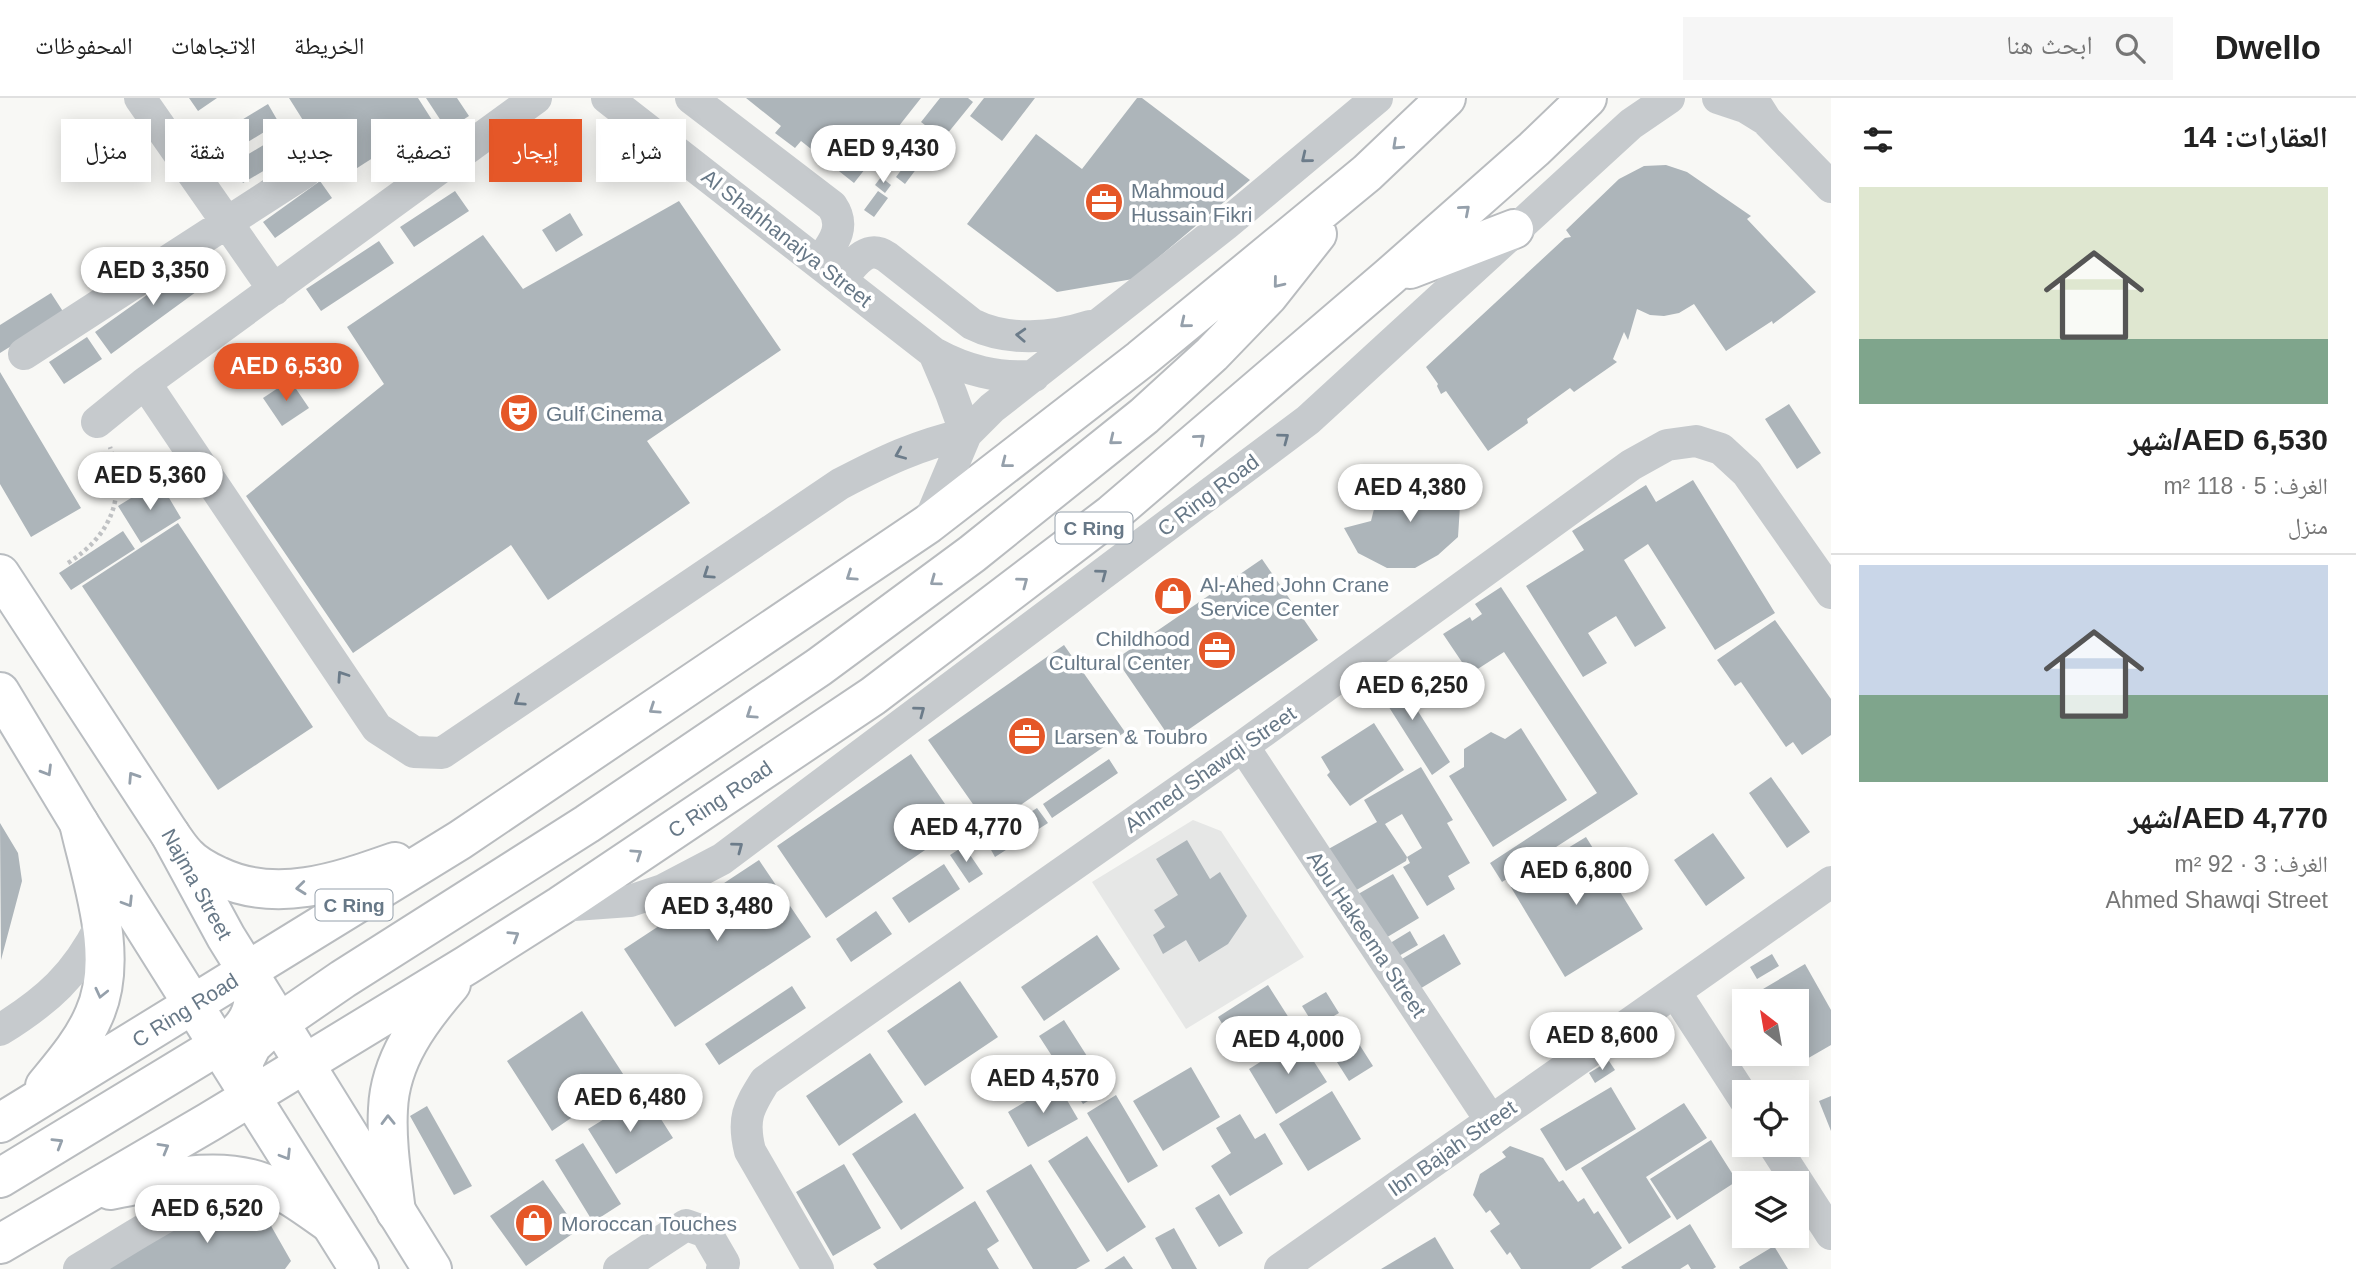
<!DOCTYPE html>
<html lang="ar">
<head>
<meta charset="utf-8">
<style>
  :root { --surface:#fff; --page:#f6f6f6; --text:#222; --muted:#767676; --line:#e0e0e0; --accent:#e55728 }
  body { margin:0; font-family:Helvetica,"Noto Naskh Arabic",sans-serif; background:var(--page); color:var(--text); direction:rtl; height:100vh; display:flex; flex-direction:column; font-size:26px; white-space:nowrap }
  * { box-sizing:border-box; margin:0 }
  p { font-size:23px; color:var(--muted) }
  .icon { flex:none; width:38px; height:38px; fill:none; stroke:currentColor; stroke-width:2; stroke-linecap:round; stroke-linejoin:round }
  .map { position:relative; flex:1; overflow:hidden; direction:ltr }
  .sheet { display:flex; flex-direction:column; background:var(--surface); width:525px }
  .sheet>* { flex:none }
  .banner { position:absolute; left:21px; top:21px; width:665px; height:63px; direction:rtl; display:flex; gap:14px }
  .needle { width:46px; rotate:329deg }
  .controls { position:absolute; left:1732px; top:891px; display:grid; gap:14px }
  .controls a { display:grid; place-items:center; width:77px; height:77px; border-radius:0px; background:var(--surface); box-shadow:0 4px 18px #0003; font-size:35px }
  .price { position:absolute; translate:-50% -60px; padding:0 16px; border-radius:24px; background:#fff; color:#222; font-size:23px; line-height:46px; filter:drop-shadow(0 2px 4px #0008) }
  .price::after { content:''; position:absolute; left:50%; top:42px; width:21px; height:16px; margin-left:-10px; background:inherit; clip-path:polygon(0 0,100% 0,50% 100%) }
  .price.selected { background:var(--accent); color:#fff }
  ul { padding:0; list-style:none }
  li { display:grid; align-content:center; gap:14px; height:371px; padding:0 28px }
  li+li { border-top:2px solid var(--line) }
  li span { display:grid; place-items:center; height:217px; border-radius:0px; color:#555 }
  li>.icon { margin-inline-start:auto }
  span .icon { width:126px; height:126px; fill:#fffc; stroke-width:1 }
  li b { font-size:30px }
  h2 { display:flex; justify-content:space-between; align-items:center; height:84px; padding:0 28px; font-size:30px }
  .pill { padding:0 24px; border-radius:0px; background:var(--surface); box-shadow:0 4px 18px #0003; font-size:24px; line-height:63px }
  .pill.selected { background:var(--accent); color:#fff }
  header { display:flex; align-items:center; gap:42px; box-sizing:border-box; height:98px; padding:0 35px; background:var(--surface); border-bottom:2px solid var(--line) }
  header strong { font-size:33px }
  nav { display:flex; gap:38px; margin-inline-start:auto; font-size:24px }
  .search { width:490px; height:63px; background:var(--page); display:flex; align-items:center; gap:18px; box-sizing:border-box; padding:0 24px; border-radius:0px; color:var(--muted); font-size:26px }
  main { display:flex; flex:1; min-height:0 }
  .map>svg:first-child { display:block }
</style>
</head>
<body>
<header>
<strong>Dwello</strong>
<div class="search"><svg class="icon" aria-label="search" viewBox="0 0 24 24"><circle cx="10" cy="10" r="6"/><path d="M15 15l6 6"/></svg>ابحث هنا</div>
<nav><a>الخريطة</a><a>الاتجاهات</a><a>المحفوظات</a></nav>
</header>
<main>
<section class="sheet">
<h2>العقارات: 14<svg class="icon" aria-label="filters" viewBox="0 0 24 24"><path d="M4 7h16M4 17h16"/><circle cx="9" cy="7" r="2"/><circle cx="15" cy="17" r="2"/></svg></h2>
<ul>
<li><span style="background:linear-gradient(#dfe7d0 70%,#7fa58c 0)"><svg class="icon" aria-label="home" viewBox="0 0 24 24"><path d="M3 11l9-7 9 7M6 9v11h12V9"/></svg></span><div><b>AED 6,530/شهر</b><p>الغرف: 5 · 118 m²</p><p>منزل</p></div></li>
<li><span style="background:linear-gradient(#c9d6e8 60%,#7fa58c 0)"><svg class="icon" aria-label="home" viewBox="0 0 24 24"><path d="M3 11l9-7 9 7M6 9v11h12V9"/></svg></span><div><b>AED 4,770/شهر</b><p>الغرف: 3 · 92 m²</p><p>Ahmed Shawqi Street</p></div></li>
</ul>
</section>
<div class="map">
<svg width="1831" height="1171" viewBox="0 0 1831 1171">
  <rect width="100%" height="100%" fill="#f8f8f5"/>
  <path fill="#e6e7e6" d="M1193,722L1221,733L1304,859L1186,931L1092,784Z"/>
  <path fill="#adb5ba" d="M189,0H217L198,13Z
    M289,0H418L432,22L340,81Z
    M426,0H457L469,18L447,32Z
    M746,0H921L854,85L801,43L795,50L775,35L781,28Z
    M940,0H968L973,4L943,41L921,24Z
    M984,0H1035L1002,43L970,18Z
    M1137,0H1142L1250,82L1133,181L1057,194L967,126L1036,36L1082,71Z
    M268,6L279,25L223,59L212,40Z
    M287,33L299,52L243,85L232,66Z
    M908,63L917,70L905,86L896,79Z
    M1666,67L1687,74L1751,118L1747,121L1816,194L1773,226L1772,223L1726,253L1694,206L1679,215L1664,218L1650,217L1637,211L1628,242L1624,234L1613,261L1617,264L1574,294L1570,290L1527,321L1528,325L1488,353L1446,293L1441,296L1437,288L1438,286L1426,269L1565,140L1571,139L1566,132L1619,81L1644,68Z
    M881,79L891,87L885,95L875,87Z
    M320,83L332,100L275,140L263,124Z
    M455,93L469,113L414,149L400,129Z
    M878,93L888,100L874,119L864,112Z
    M679,103L781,252L647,343L690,405L548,502L511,447L353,555L246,398L384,286L347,229L483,137L523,191Z
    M570,115L583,137L556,154L542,132Z
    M379,143L394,165L321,213L306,191Z
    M196,162L211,183L111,256L95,234Z
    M51,195L64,215L0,255V227Z
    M87,239L102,261L64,286L49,264Z
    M0,274L81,410L31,439L0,386Z
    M290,282L309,310L282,328L263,300Z
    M1789,306L1821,355L1797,371L1765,321Z
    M1414,369L1445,381L1460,408L1458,439L1438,457L1415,470H1387L1358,455L1344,430L1371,423L1375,407L1391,395L1405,392Z
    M1693,382L1775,515L1715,552L1648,446L1624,462L1666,530L1635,549L1616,518L1588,535L1607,565L1583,579L1526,488L1584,452L1572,433L1646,387L1656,404Z
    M159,383L181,420L141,445L118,408Z
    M178,425L313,629L218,692L82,488Z
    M123,433L135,451L71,492L59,475Z
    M1262,461L1318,542L1172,643L1116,561Z
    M1501,489L1638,696L1502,784L1490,765L1597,695L1504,554L1470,576L1443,536L1470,519L1472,523L1482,516L1475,506Z
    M1775,522L1831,601V637L1802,657L1793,644L1786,649L1741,584L1735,588L1717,562Z
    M1064,547L1125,634L989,729L928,642Z
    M1392,572L1450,664L1432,677L1373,584Z
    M1374,625L1404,672L1350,708L1327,677L1330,674L1321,659Z
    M1521,630L1567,702L1493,749L1449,678L1464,669V651L1491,634L1505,641Z
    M911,656L960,728L826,820L777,748Z
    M1109,661L1118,675L1052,720L1043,706Z
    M1421,669L1453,722L1447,725L1470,765L1448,778L1455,791L1427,808L1403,769L1410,765L1407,759L1422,750L1402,716L1385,726L1407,759L1406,763L1348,797L1323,754L1377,724L1364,702Z
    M1771,679L1810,734L1787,750L1749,695Z
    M1037,710L1048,725L995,759L986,743Z
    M0,725L18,755L22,783L1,862Z
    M1713,735L1745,780L1706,808L1674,762Z
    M1586,739L1643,831L1565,879L1509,786Z
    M1187,742L1210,781L1220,774L1247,818L1228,846L1199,864L1186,842L1163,856L1153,837L1165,829L1154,812L1178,797L1156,761Z
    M964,748L983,776L969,785L950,757Z
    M759,762L811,839L675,929L624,851Z
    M944,766L960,791L909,825L892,800Z
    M1393,776L1419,820L1379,844L1353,799Z
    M876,813L892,836L851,864L836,841Z
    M1410,833L1418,847L1390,863L1382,850Z
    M1444,836L1461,866L1413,895L1395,865Z
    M1097,837L1120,871L1044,923L1021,889Z
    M1772,856L1779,868L1757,881L1750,869Z
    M1805,866L1831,912V947L1805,962L1797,949V903H1770L1763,891Z
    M960,883L998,939L925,988L887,933Z
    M1268,887L1296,931L1245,963L1218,919Z
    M792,888L806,910L719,967L705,946Z
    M1326,894L1339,915L1315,929L1302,908Z
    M582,913L627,982L552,1033L507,963Z
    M1064,922L1108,991L1083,1006L1039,938Z
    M1299,940L1327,984L1276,1016L1249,971Z
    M1359,946L1373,968L1349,983L1335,961Z
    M870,955L903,1004L839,1048L806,998Z
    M1609,963L1615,972L1595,985L1589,975Z
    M1191,969L1220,1019L1163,1053L1133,1003Z
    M1057,985L1078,1021L1028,1049L1008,1014Z
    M1611,989L1636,1031L1566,1073L1540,1031Z
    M1332,993L1361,1041L1308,1073L1279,1026Z
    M645,996L673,1040L616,1076L588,1031Z
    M1116,997L1158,1068L1128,1085L1087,1015Z
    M1831,998V1033L1819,1003Z
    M1684,1005L1707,1040L1646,1079L1671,1119L1629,1146L1581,1070Z
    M427,1008L472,1088L454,1097L410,1018Z
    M915,1015L964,1090L901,1132L852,1056Z
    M1240,1016L1255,1041L1265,1035L1283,1066L1230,1098L1211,1068L1231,1055L1216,1030Z
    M1087,1038L1146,1129L1107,1154L1048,1063Z
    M1711,1042L1737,1083L1677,1122L1650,1081Z
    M583,1045L621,1106L593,1124L555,1062Z
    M1510,1048L1543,1060L1559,1084L1563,1082L1578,1104L1584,1100L1594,1116L1598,1113L1622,1150L1590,1171H1521L1510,1154L1507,1157L1490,1133L1500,1126L1490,1112L1486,1115L1473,1097L1480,1076L1506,1059L1502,1054Z
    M844,1066L881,1130L833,1158L796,1094Z
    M1031,1066L1090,1163L1076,1171H1033L986,1093Z
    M543,1082L578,1132L526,1168L490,1118Z
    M1219,1096L1243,1135L1219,1149L1195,1110Z
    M975,1103L999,1143L987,1151L999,1171H877L873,1166Z
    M198,1111L266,1119L291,1163L285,1171H91Z
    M1690,1126L1716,1169L1713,1171H1691L1688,1166L1680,1171H1623L1621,1169Z
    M1174,1130L1197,1171H1172L1155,1140Z
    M1435,1139L1454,1171H1381Z
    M1774,1148L1788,1171H1740L1739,1169Z
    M1124,1158L1133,1171H1104Z"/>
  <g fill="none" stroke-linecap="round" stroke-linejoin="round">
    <defs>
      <path id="major" d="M0,476L170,736L226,839L432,1171
        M0,594L79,725L359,1171"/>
      <path id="highway" d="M1410,171L1514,131
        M170,736C175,743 180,751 186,757C194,766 207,773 218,778C276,806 338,784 395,764
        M45,988C63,966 83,943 94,917C120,860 92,783 79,725
        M251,999L244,979V963L252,947L266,934L343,881L587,726L819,569L972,456L1144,318L1212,256L1268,198L1317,136
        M0,1025L460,742L928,426L1141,261L1367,75L1446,0
        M0,1080L234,938C255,919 258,899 248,873
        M110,1092C160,1083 214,1066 264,1085C287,1094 308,1110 328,1124
        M396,1114C392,1080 386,1045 388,1011C390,962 420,922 451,886
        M0,1146L209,1024L467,867L560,808L873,598L1112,416L1389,179L1534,51L1587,0"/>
    </defs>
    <use href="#major" stroke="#b9bdc1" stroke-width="42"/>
    <use href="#highway" stroke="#b9bcbf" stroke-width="42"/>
    <path stroke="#c0c2c4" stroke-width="4.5" stroke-dasharray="3.5 3.5" stroke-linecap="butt" d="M68,465C111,437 127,400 110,349"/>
    <path stroke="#c6cacd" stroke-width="32" d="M140,0L274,192
      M607,0L934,255C967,273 997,280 1034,278
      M691,0L832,108C847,130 832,146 819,165
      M1718,0L1745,9L1766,22
      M1752,0L1766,22L1831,89
      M841,182C853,167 866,145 887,159L972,226C1008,244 1053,240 1090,228
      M934,255L951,295L966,336
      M24,256L305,74
      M145,285L377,630L414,654L442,655L840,386C884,363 917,347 966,336
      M97,324L145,285L536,0
      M928,426L966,336L992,310L1225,127L1377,0
      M1243,648L1491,1023
      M560,808L630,803L663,792L722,761L1308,322L1631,26L1669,0
      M1675,894L1745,1002
      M0,932C47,903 76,877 101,827
      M1773,1046L1831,1136
      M79,1171C124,1145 203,1089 252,1086
      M619,1171L686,1127L706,1134L724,1165L722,1171
      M818,1171L750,1053C742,1021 748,1010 765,983L1243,648L1631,367L1667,347L1696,343L1721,351L1747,375L1831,495
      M1280,1171L1831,784"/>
    <use href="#major" stroke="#fff" stroke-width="38"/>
    <use href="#highway" stroke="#fff" stroke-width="38"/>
  </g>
  <defs><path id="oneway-chevron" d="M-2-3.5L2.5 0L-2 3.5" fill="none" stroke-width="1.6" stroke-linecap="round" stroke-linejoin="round" transform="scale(1.75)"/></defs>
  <g stroke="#95a0ab">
    <use href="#oneway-chevron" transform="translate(1397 47) rotate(137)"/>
    <use href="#oneway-chevron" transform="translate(1465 112) rotate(-41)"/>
    <use href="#oneway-chevron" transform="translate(1278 185) rotate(129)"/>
    <use href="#oneway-chevron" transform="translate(1185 225) rotate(141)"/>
    <use href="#oneway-chevron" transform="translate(1200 341) rotate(-41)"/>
    <use href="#oneway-chevron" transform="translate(1114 342) rotate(141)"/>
    <use href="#oneway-chevron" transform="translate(1006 365) rotate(142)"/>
    <use href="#oneway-chevron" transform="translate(851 478) rotate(146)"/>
    <use href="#oneway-chevron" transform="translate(935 483) rotate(144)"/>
    <use href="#oneway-chevron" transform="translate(1023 484) rotate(-37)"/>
    <use href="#oneway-chevron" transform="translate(654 611) rotate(146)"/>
    <use href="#oneway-chevron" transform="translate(751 616) rotate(146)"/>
    <use href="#oneway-chevron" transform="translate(47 673) rotate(59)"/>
    <use href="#oneway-chevron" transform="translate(133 679) rotate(-123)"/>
    <use href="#oneway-chevron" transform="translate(637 756) rotate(-34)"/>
    <use href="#oneway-chevron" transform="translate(301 790) rotate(174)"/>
    <use href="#oneway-chevron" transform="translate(128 804) rotate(58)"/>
    <use href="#oneway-chevron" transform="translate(514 838) rotate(-32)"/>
    <use href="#oneway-chevron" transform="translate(101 895) rotate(103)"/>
    <use href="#oneway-chevron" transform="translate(388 1022) rotate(-91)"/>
    <use href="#oneway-chevron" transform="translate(58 1045) rotate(-31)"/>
    <use href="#oneway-chevron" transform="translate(164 1050) rotate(-30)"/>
    <use href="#oneway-chevron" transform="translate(286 1057) rotate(58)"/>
  </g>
  <g stroke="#6c7c8a">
    <use href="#oneway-chevron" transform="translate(1306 60) rotate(141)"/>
    <use href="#oneway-chevron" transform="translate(1021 237) rotate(-177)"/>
    <use href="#oneway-chevron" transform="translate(1284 340) rotate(-37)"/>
    <use href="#oneway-chevron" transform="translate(900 356) rotate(157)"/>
    <use href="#oneway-chevron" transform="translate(708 476) rotate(146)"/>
    <use href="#oneway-chevron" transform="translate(1102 476) rotate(-37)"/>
    <use href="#oneway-chevron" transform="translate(342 578) rotate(-124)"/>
    <use href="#oneway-chevron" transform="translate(519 603) rotate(146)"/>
    <use href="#oneway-chevron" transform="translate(920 613) rotate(-37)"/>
    <use href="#oneway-chevron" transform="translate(738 749) rotate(-37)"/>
  </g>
  <defs>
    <symbol id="office-disc" viewBox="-11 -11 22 22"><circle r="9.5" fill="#e55728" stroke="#fff"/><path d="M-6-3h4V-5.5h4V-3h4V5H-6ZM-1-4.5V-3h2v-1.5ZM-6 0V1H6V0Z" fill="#fff"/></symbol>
    <symbol id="theatre-disc" viewBox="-11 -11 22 22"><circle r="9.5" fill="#e55728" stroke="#fff"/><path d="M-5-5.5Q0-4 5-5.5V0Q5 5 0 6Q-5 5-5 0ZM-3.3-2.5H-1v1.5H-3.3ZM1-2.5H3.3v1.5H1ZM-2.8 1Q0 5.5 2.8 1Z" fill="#fff"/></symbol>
    <symbol id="shop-disc" viewBox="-11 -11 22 22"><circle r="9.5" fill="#e55728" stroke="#fff"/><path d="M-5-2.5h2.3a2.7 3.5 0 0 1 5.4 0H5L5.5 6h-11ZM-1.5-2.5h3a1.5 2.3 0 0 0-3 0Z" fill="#fff"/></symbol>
  </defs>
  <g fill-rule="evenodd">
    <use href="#office-disc" x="1082" y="82" width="44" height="44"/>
    <use href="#theatre-disc" x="497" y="293" width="44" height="44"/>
    <use href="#shop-disc" x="1151" y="476" width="44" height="44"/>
    <use href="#office-disc" x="1195" y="530" width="44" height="44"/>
    <use href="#office-disc" x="1005" y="616" width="44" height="44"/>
    <use href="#shop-disc" x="512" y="1103" width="44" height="44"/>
  </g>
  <g text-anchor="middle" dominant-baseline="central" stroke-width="7" stroke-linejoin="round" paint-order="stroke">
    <g fill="#fff" stroke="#95a0ab" stroke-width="2">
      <rect x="1055.5" y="414.5" width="77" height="31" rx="5"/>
      <rect x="315.5" y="791.5" width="77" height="31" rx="5"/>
    </g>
    <g font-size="19" font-weight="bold" fill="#677887">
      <text x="1094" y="430">C Ring</text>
      <text x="354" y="807">C Ring</text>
    </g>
    <g font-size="21" fill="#677887" stroke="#fff" text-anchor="start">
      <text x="1131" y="92">Mahmoud<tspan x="1131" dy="24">Hussain Fikri</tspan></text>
      <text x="546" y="315">Gulf Cinema</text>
      <text x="1200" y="486">Al-Ahed John Crane<tspan x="1200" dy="24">Service Center</tspan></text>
      <text x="1190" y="540" text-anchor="end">Childhood<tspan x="1190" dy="24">Cultural Center</tspan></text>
      <text x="1054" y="638">Larsen &amp; Toubro</text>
      <text x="561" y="1125">Moroccan Touches</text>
    </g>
    <g font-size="21" fill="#677887" stroke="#fff">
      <text transform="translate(787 140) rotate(38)">Al Shahhanaiya Street</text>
      <text transform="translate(1208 397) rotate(-37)">C Ring Road</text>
      <text transform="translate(1210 671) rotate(-35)">Ahmed Shawqi Street</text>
      <text transform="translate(720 701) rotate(-34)">C Ring Road</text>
      <text transform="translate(197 786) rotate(61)">Najma Street</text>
      <text transform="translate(1367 836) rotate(56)">Abu Hakeema Street</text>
      <text transform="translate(185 912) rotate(-32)">C Ring Road</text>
      <text transform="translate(1452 1050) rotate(-35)">Ibn Bajah Street</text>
    </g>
  </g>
</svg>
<div class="controls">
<a><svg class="needle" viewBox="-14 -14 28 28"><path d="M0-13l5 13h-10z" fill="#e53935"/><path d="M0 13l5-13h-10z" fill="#767676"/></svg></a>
<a><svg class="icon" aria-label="locate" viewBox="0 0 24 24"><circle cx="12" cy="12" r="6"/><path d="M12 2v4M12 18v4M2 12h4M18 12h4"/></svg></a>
<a><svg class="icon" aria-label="layers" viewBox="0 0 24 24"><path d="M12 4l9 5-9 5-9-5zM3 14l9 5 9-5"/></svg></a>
</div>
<b class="price" style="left:883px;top:87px">AED 9,430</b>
<b class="price" style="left:153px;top:209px">AED 3,350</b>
<b class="price selected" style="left:286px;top:305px">AED 6,530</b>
<b class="price" style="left:150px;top:414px">AED 5,360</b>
<b class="price" style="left:1410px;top:426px">AED 4,380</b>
<b class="price" style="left:1412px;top:624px">AED 6,250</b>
<b class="price" style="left:966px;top:766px">AED 4,770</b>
<b class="price" style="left:1576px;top:809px">AED 6,800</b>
<b class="price" style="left:717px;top:845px">AED 3,480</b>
<b class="price" style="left:1602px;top:974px">AED 8,600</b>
<b class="price" style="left:1288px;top:978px">AED 4,000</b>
<b class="price" style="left:1043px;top:1017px">AED 4,570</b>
<b class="price" style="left:630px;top:1036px">AED 6,480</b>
<b class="price" style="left:207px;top:1147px">AED 6,520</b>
<div class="banner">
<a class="pill">شراء</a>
<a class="pill selected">إيجار</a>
<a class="pill">تصفية</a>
<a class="pill">جديد</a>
<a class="pill">شقة</a>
<a class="pill">منزل</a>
</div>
</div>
</main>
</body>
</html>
